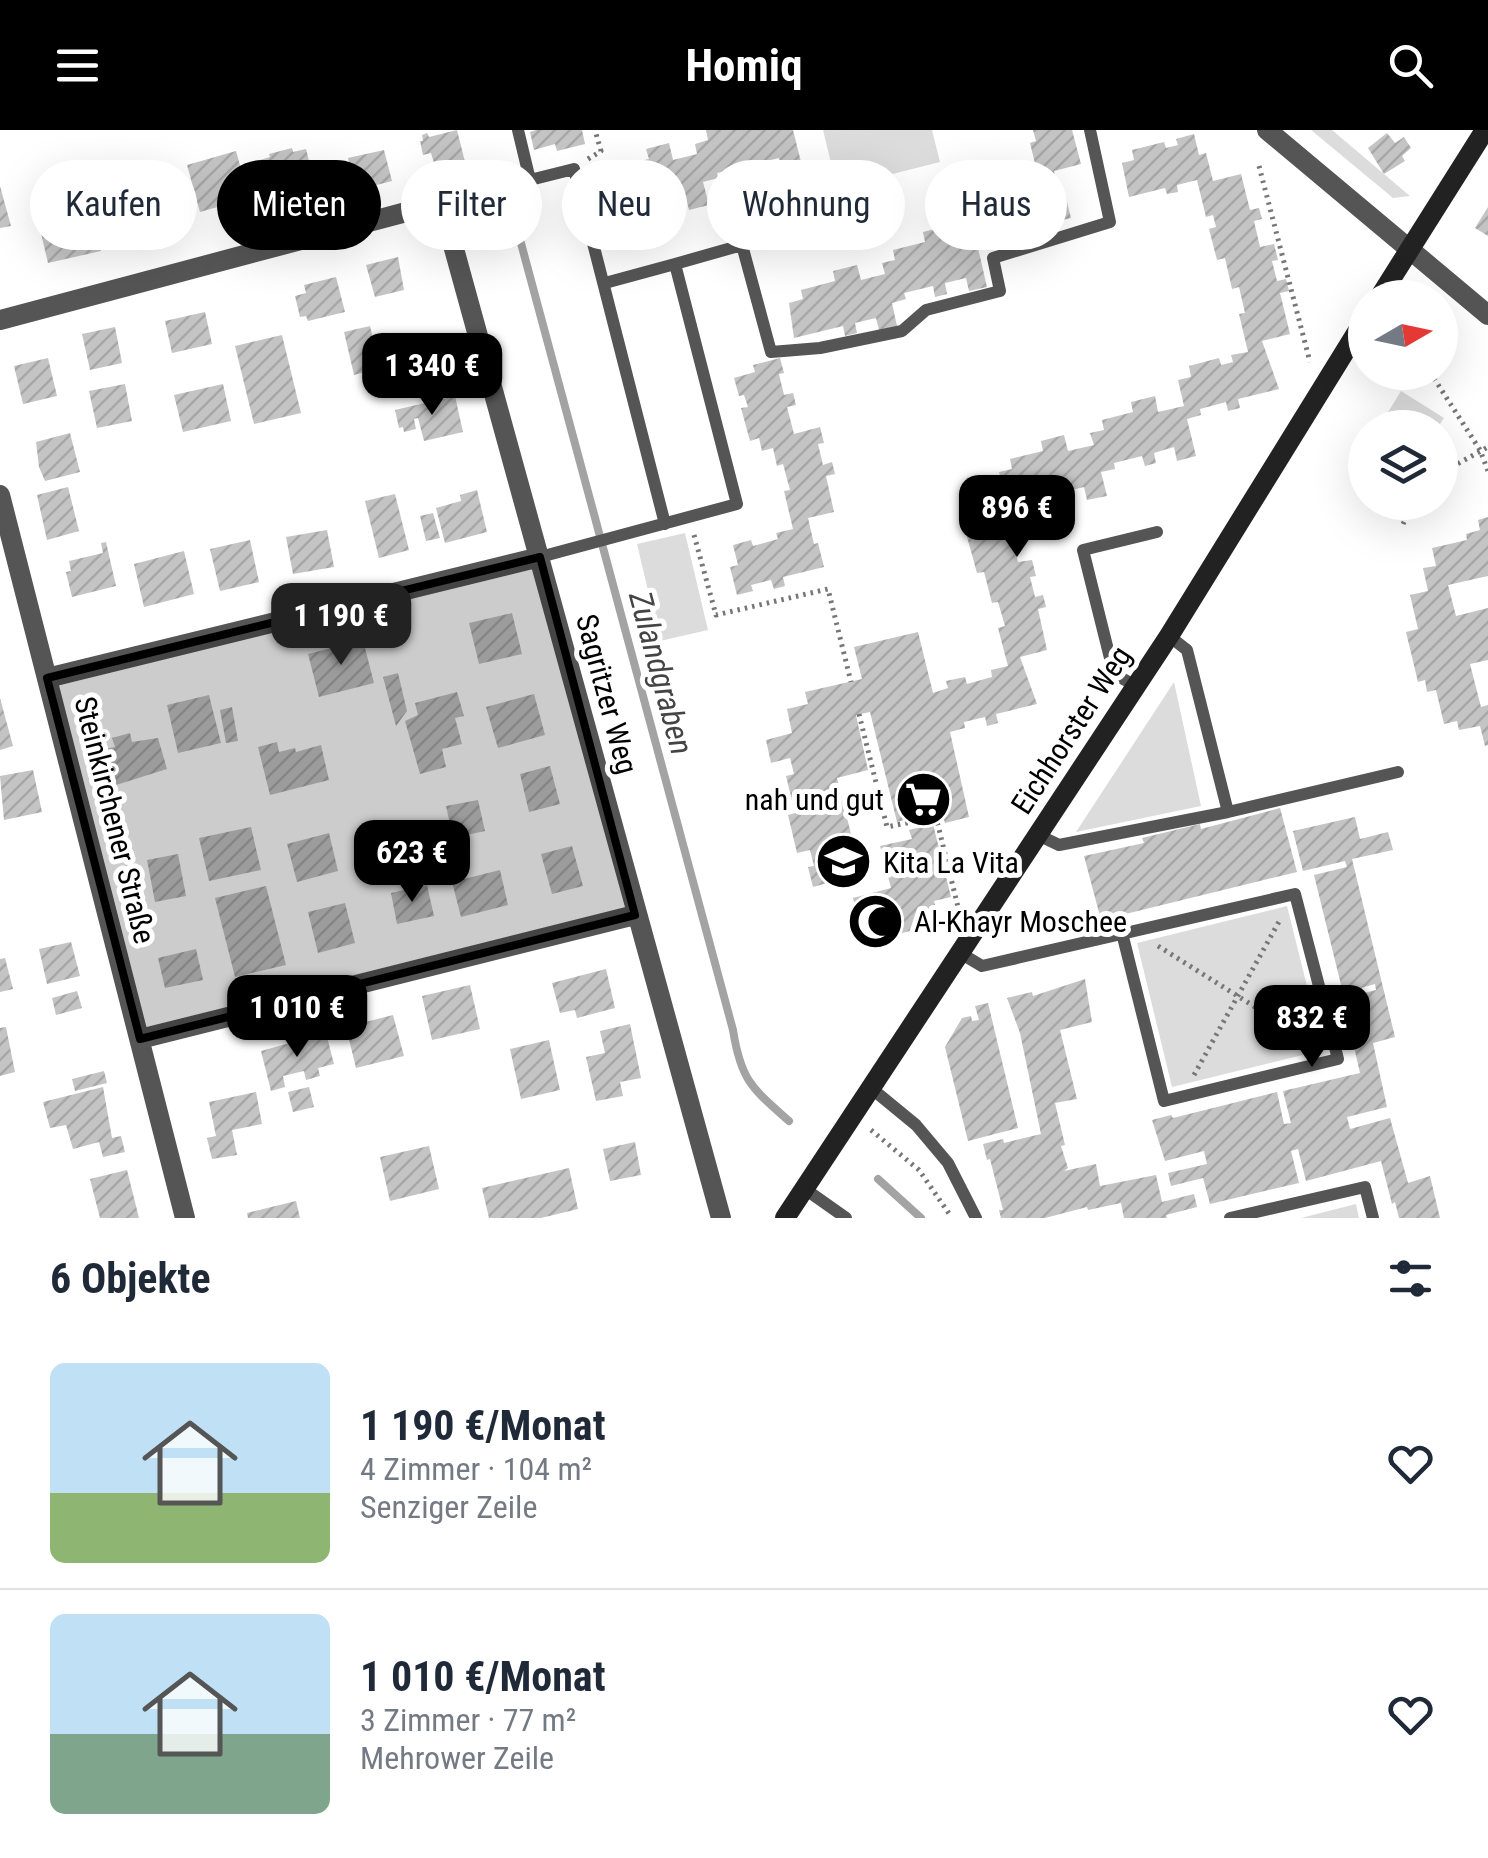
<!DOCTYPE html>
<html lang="de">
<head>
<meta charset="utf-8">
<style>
  :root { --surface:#fff; --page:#f2f2f3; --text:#1f2937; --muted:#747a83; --line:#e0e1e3; --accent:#000 }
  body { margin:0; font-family:"Roboto Condensed",sans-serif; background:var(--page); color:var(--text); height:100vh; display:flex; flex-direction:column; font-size:38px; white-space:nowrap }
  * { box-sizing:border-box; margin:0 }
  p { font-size:32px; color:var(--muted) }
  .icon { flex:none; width:55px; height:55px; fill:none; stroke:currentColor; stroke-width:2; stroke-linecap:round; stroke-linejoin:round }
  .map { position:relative; height:1088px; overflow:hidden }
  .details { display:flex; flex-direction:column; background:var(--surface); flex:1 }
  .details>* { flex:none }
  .guide { position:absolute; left:30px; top:30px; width:1430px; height:90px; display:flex; gap:20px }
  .needle { width:65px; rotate:81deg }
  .buttons { position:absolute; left:1348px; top:150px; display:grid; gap:20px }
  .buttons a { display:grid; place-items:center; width:110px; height:110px; border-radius:50%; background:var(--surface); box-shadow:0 10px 40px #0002; font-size:50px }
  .price { position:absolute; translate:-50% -85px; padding:0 22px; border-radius:20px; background:var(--accent); color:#fff; font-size:32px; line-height:65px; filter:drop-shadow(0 2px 5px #0008) }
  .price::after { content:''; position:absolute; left:50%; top:60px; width:30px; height:22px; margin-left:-15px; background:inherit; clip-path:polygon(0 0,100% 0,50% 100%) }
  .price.active { background:#222; color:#fff }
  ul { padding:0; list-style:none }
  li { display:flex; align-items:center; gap:30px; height:250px; padding:0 50px }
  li+li { border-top:2px solid var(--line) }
  li span { display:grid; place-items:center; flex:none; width:280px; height:200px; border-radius:15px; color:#555 }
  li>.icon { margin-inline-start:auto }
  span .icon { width:120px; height:120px; fill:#fffc; stroke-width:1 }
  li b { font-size:42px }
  h2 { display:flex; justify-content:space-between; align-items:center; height:120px; padding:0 50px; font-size:42px }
  .pill { padding:0 35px; border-radius:45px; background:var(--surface); box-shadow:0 10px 40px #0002; font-size:35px; line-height:90px }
  .pill.active { background:var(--accent); color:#fff }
  header { display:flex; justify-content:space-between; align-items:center; height:130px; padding:0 50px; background:var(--accent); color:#fff; font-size:45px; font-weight:700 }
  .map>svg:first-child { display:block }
</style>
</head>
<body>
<header><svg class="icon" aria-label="menu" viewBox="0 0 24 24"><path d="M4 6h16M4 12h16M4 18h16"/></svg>Homiq<svg class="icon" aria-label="search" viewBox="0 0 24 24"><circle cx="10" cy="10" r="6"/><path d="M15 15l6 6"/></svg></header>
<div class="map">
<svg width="1488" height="1088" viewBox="0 0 1488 1088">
  <defs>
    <pattern id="building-hatch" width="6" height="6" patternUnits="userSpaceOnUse" patternTransform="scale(2.5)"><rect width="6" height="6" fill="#c4c4c4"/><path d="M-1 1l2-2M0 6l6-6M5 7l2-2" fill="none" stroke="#a7a7a7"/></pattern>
  </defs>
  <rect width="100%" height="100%" fill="#fff"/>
  <path fill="#dcdcdc" d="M823,0H932L940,32L837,58Z
    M1311,0H1332L1410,66L1393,68Z
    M1401,261L1444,288L1438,297H1379Z
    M685,403L708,500L660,511L637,414Z
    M1174,552L1201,676L1076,702Z
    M1287,776L1323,920L1172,957L1137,813Z
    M1356,1074L1359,1088H1301Z"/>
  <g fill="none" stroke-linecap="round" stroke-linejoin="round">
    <path stroke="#a3a3a3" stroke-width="8" d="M515,91L733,900C741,951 752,958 789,991
      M878,1049L921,1088"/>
  </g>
  <path fill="url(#building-hatch)" d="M457,0L465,32L436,40L431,23L423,25L420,11H423L422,5L427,3L429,7Z
    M536,0H582L585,14L557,21L555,14L534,20L530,2Z
    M706,0H793L802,36L782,41L779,28L758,33L760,44L748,46L746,36L717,43L718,48L703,52L709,75L689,80L686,67L666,72L669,82L657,85L655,75L608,86L603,52L616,48L614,38L649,29L646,19L669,13L673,30L697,24L695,14L708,10Z
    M1033,0H1072L1081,34L1054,41L1060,66L1065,64L1071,88L1030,98L1032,107L1021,110L1019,101L992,108L994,114L978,118L987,157L969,161L966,148L945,153L947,164L935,167L933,156L904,163L906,169L892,173L897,196L879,200L876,188L855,193L857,203L845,206L843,196L794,208L789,173L803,169L801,160L835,151L833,141L857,135L861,150L885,144L882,133L895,130L893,120L925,112L923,102L947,96L951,111L975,105L969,79L982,75L980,65L1011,57L1013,64L1024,61L1023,54L1039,50L1030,13L1036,11Z
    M1387,3L1395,13L1404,7L1411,18L1402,26L1405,31L1384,44L1368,18Z
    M1194,4L1199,25L1206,23L1213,51L1241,44L1250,80L1259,78L1262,89L1254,91L1260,117L1274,114L1278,130L1272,131L1277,151L1286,149L1289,161L1280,163L1290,204L1262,211L1279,259L1238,269L1240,278L1228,281L1226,272L1200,279L1201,285L1187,289L1196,326L1177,331L1174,317L1154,323L1156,333L1145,336L1142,326L1114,333L1115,339L1101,342L1107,366L1087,370L1084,357L1063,362L1065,372L1054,375L1051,365L1004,377L1009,396L1017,394L1020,405L1012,407L1018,432L1032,430L1036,446L1030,447L1035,467L1043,465L1046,477L1038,479L1047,520L1020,527L1037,574L996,584L998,593L987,596L985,587L964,592L965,598L950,602L969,687L945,693L941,680L897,692L870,582L856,585L868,640L837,648L861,744L813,757L808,737L814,736L810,720L797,723L788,685L795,683L786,646L794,644L790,628L771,633L766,610L792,603L787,579L808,574L805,562L862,549L854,517L918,502L933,563L948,558L946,551L965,547L967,554L992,547L991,540L1008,536L998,498L1005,496L998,472L992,473L984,442L977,443L961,385L969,383L967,370L1003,360L999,342L1012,339L1010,329L1043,321L1041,311L1064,305L1068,321L1094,315L1090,303L1104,300L1102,290L1133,282L1131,272L1155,266L1158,282L1184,276L1178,250L1191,247L1189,236L1219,228L1221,235L1233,232L1231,225L1248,222L1239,184L1245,183L1239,157L1232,159L1225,128L1217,130L1209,99L1216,97L1213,85L1206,87L1197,50L1177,55L1178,62L1167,64L1165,58L1129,67L1122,33L1134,30L1132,20L1164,12L1166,18L1178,15L1176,9Z
    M292,18L293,22L306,19L316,58L305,61L302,66L267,70L257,31L270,27L269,24Z
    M384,20L392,51L357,60L348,28Z
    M236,21L249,68L200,82L187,35Z
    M165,46L175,84L122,97L112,59Z
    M0,56L11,96L0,98Z
    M89,70L101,121L48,133L36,82Z
    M1488,77V106L1475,98Z
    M398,127L404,160L375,167L366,135Z
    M336,147L345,182L308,191L306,186L300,187L295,166L306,163L304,155Z
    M205,182L212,214L172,223L165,191Z
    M370,196L378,229L373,230L377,245L367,248L365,242L354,245L344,202Z
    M115,197L122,233L90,240L82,204Z
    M282,205L301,283L254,294L235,216Z
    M436,218L445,250L410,260L401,226Z
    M48,228L57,266L23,274L14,236Z
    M780,228L784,243L779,244L784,265L793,263L796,275L787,277L794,304L820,297L824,313L818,314L823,335L832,332L835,344L826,346L834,382L808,388L814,414L818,413L824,437L783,447L785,456L774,459L771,450L751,455L753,461L737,465L730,437L738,435L733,415L751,410L753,416L764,413L778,409L776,403L793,399L784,361L790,360L783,334L777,336L773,318L762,321L759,308L750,311L741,278L748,277L744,265L739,266L734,248L755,242L753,235Z
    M125,254L132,291L97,298L89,261Z
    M223,254L231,291L183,302L174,265Z
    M455,266L463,302L424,311L418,288L414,289L416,299L404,302L403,297L399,298L395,280Z
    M70,303L80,342L45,351L39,337L36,312Z
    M68,357L79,401L47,410L37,365Z
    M477,360L487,402L445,413L436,378L461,371L460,365Z
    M395,364L409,420L379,428L365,371Z
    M433,383L440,408L426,411L420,386Z
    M1488,387V446L1448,455L1456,486L1488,478V530L1470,534L1481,577L1488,575V615L1485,616L1480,596L1459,600L1457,591L1444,594L1436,560L1427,562L1425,550L1418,552L1406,502L1418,499L1410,465L1428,461L1423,438L1436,436L1432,418L1467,410L1466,404L1480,400L1478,390Z
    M327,400L334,437L293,444L286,407Z
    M250,410L259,452L220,461L210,419Z
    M106,412L116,456L72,467L66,442L71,441L69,431L103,423L101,413Z
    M184,421L194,464L144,477L134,434Z
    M512,483L522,524L479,534L469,493Z
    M363,510L374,553L319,567L308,524Z
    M398,543L407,581L396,596L383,547Z
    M457,562L464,586L455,588L462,614L442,619L446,637L420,644L405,591L418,585L415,573Z
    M534,564L545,605L498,618L486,577Z
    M209,565L221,613L178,623L167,575Z
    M0,568L13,616L0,620Z
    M232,577L238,611L226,613L220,580Z
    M130,603L132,612L158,608L167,639L113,656L104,619L115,617L112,608Z
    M277,612L279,622L295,618L296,622L321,615L329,650L270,665L258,617Z
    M550,636L560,674L529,682L520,644Z
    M33,640L42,682L4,690L0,646Z
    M478,670L485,701L453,708L446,676Z
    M1280,678L1297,742L1101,790L1084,726L1144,713L1142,708L1200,694L1201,699Z
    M1355,687L1360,709L1388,702L1393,720L1352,729L1395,907L1373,913L1387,977L1347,987L1350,999L1390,988L1408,1053L1430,1046L1440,1088H1399L1395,1072L1392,1074L1381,1031L1306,1051L1298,1019L1291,1021L1299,1053L1210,1074L1203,1048L1171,1056L1168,1043L1207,1034L1204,1021L1165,1031L1152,990L1171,985L1173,988L1277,962L1284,994L1291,993L1283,961L1360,943L1350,900H1353L1344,868L1376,860L1375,854L1343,863L1314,745L1347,737L1345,731L1303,741L1293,701Z
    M933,694L951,767L934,771L940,794L864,812L853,768L891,758L880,716L912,709L909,700Z
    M251,697L261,740L209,751L199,708Z
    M329,703L338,741L297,752L287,714Z
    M572,716L583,756L552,764L541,724Z
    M178,724L186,766L155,772L147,730Z
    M500,740L508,775L461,787L452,752Z
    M427,755L434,786L397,794L391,763Z
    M266,756L286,835L235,847L215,768Z
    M345,773L355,813L318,823L308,782Z
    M71,812L80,846L47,854L39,819Z
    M196,819L203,850L165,858L158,828Z
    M5,828L13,859L0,862V829Z
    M606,839L615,878L577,888L575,880L560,883L552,853Z
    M1085,849L1092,892L1060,900L1077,969L1055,973L1065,1015L1061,1016L1068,1038L1064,1041L1096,1034L1100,1056L1156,1045L1162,1072L1194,1064L1197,1077L1166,1085L1167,1088H1124L1121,1073L1088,1080L1087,1077L1045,1088H1001L999,1080H1003L990,1029L987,1030L983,1014L1003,1009L1004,1013L1041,1004L1020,903L1007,868L1032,862L1033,866Z
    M470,855L480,899L432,910L422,866Z
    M77,861L82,878L56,885L52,868Z
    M988,873L1018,998L968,1011L945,917L962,888L971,886L972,891L979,890L975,876Z
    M393,885L404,926L356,938L346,897Z
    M630,894L641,948L620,952L623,966L596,971L586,927L605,923L600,901Z
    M6,897L15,942L0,946V898Z
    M326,903L334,934L318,938L320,946L306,950L304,941L283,946L285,957L271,961L261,921Z
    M549,910L560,960L521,969L510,919Z
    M104,941L107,953L75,961L72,949Z
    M103,957L112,1008L121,1006L125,1022L103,1027L99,1012L73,1019L66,995L50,998L43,972Z
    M309,957L314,977L293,982L288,962Z
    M256,962L262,994L232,1000L237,1025L212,1029L207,1008L216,1006L209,972Z
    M635,1012L641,1045L610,1051L603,1019Z
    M429,1016L439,1059L390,1071L380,1027Z
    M569,1038L578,1079L541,1088H489L482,1058Z
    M127,1040L139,1088H100L90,1049Z
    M296,1071L300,1088H248L247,1083Z"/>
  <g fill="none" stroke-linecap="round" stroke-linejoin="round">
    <path stroke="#777" stroke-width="5" stroke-dasharray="2.5 5" stroke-linecap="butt" d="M588,29L601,21L595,0
      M1259,36L1310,232
      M1430,242L1480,320L1488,341
      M1440,347L1450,338L1488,317
      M1403,394L1414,372
      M694,405L716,485L828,459L851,552
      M859,584L887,697L936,687L958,777
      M1158,816L1314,914
      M1194,945L1281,788
      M871,1000L919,1040L950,1085"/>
    <path stroke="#555" stroke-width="12" d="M530,50L574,39L665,394
      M435,86L454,72L530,50L518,0
      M605,153L675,134
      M540,427L737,374L675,134L742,115L771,222L820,218L902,201L926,180L1000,161L993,128L1110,92L1090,0
      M1169,506L1187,520L1228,682
      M1136,556L1114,544L1083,420L1157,402
      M1038,705L1059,715L1228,682L1398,642
      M960,823L982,836L1295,764L1338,929L1164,971L1122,803
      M871,958L916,995L948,1033L976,1088
      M805,1059L846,1088
      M1230,1088L1365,1057L1373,1088"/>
    <path stroke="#555" stroke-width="20" d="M0,190L410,81L435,86L448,97L721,1088
      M0,365L185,1088
      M47,548L540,427
      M140,909L635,785"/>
    <path stroke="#555" stroke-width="20" d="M1267,0L1488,185"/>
    <path stroke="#222" stroke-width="20" d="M1379,168L1485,0
      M785,1088L1169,506L1365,189"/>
  </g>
  <path fill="#000" fill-opacity="0.2" stroke="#000" stroke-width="8" stroke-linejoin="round" d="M540,427L635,785L140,909L47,548Z"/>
  <defs>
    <symbol id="supermarket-disc" viewBox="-11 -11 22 22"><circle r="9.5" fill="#000" stroke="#fff"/><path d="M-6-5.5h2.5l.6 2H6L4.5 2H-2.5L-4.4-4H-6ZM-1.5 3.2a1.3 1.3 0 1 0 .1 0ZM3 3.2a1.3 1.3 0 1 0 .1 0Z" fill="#fff"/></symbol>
    <symbol id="school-disc" viewBox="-11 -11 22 22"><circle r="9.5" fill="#000" stroke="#fff"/><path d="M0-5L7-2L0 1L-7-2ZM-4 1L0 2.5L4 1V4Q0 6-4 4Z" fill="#fff"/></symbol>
    <symbol id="mosque-disc" viewBox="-11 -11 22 22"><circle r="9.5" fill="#000" stroke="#fff"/><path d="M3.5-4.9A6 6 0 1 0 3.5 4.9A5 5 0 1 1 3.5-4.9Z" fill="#fff"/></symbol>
  </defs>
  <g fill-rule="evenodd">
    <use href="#supermarket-disc" x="892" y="638" width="63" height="63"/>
    <use href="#school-disc" x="812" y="700" width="63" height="63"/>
    <use href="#mosque-disc" x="844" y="760" width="63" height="63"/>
  </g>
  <g text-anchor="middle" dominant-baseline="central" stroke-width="10" stroke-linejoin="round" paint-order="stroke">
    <g font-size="30" fill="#000" stroke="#fff">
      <text transform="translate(607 564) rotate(75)">Sagritzer Weg</text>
      <text transform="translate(1071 600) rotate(-57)">Eichhorster Weg</text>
      <text transform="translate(115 690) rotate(76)">Steinkirchener Straße</text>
    </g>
    <g font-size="30" fill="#000" stroke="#fff" text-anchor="start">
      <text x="884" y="669" text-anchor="end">nah und gut</text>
      <text x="883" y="732">Kita La Vita</text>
      <text x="914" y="791">Al-Khayr Moschee</text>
    </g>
    <g font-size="32" font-style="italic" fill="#444" stroke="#fff">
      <text transform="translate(661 543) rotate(75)">Zulandgraben</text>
    </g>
  </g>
</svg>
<div class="buttons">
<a><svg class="needle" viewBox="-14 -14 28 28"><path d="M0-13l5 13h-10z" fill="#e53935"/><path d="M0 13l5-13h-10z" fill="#747a83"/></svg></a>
<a><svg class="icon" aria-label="layers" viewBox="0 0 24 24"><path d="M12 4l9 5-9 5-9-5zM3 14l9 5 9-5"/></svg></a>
</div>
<b class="price" style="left:432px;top:288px">1 340 €</b>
<b class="price" style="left:1017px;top:430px">896 €</b>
<b class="price active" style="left:341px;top:538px">1 190 €</b>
<b class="price" style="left:412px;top:775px">623 €</b>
<b class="price" style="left:297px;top:930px">1 010 €</b>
<b class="price" style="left:1312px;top:940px">832 €</b>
<div class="guide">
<a class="pill">Kaufen</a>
<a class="pill active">Mieten</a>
<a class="pill">Filter</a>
<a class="pill">Neu</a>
<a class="pill">Wohnung</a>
<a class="pill">Haus</a>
</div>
</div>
<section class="details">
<h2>6 Objekte<svg class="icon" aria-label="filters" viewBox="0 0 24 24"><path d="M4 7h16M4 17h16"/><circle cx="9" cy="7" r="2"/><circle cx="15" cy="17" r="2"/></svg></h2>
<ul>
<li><span style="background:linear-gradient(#bfe0f5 65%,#8fb573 0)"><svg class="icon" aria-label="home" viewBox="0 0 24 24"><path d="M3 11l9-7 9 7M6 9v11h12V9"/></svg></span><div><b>1 190 €/Monat</b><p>4 Zimmer · 104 m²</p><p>Senziger Zeile</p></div><svg class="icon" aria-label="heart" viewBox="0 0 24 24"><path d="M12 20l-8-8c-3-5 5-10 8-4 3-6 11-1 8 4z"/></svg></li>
<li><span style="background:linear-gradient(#bfe0f5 60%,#7fa58c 0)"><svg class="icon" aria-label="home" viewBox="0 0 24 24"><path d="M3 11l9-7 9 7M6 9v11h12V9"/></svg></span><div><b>1 010 €/Monat</b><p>3 Zimmer · 77 m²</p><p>Mehrower Zeile</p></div><svg class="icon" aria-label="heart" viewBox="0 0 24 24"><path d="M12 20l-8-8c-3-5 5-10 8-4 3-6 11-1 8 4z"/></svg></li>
</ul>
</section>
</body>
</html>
